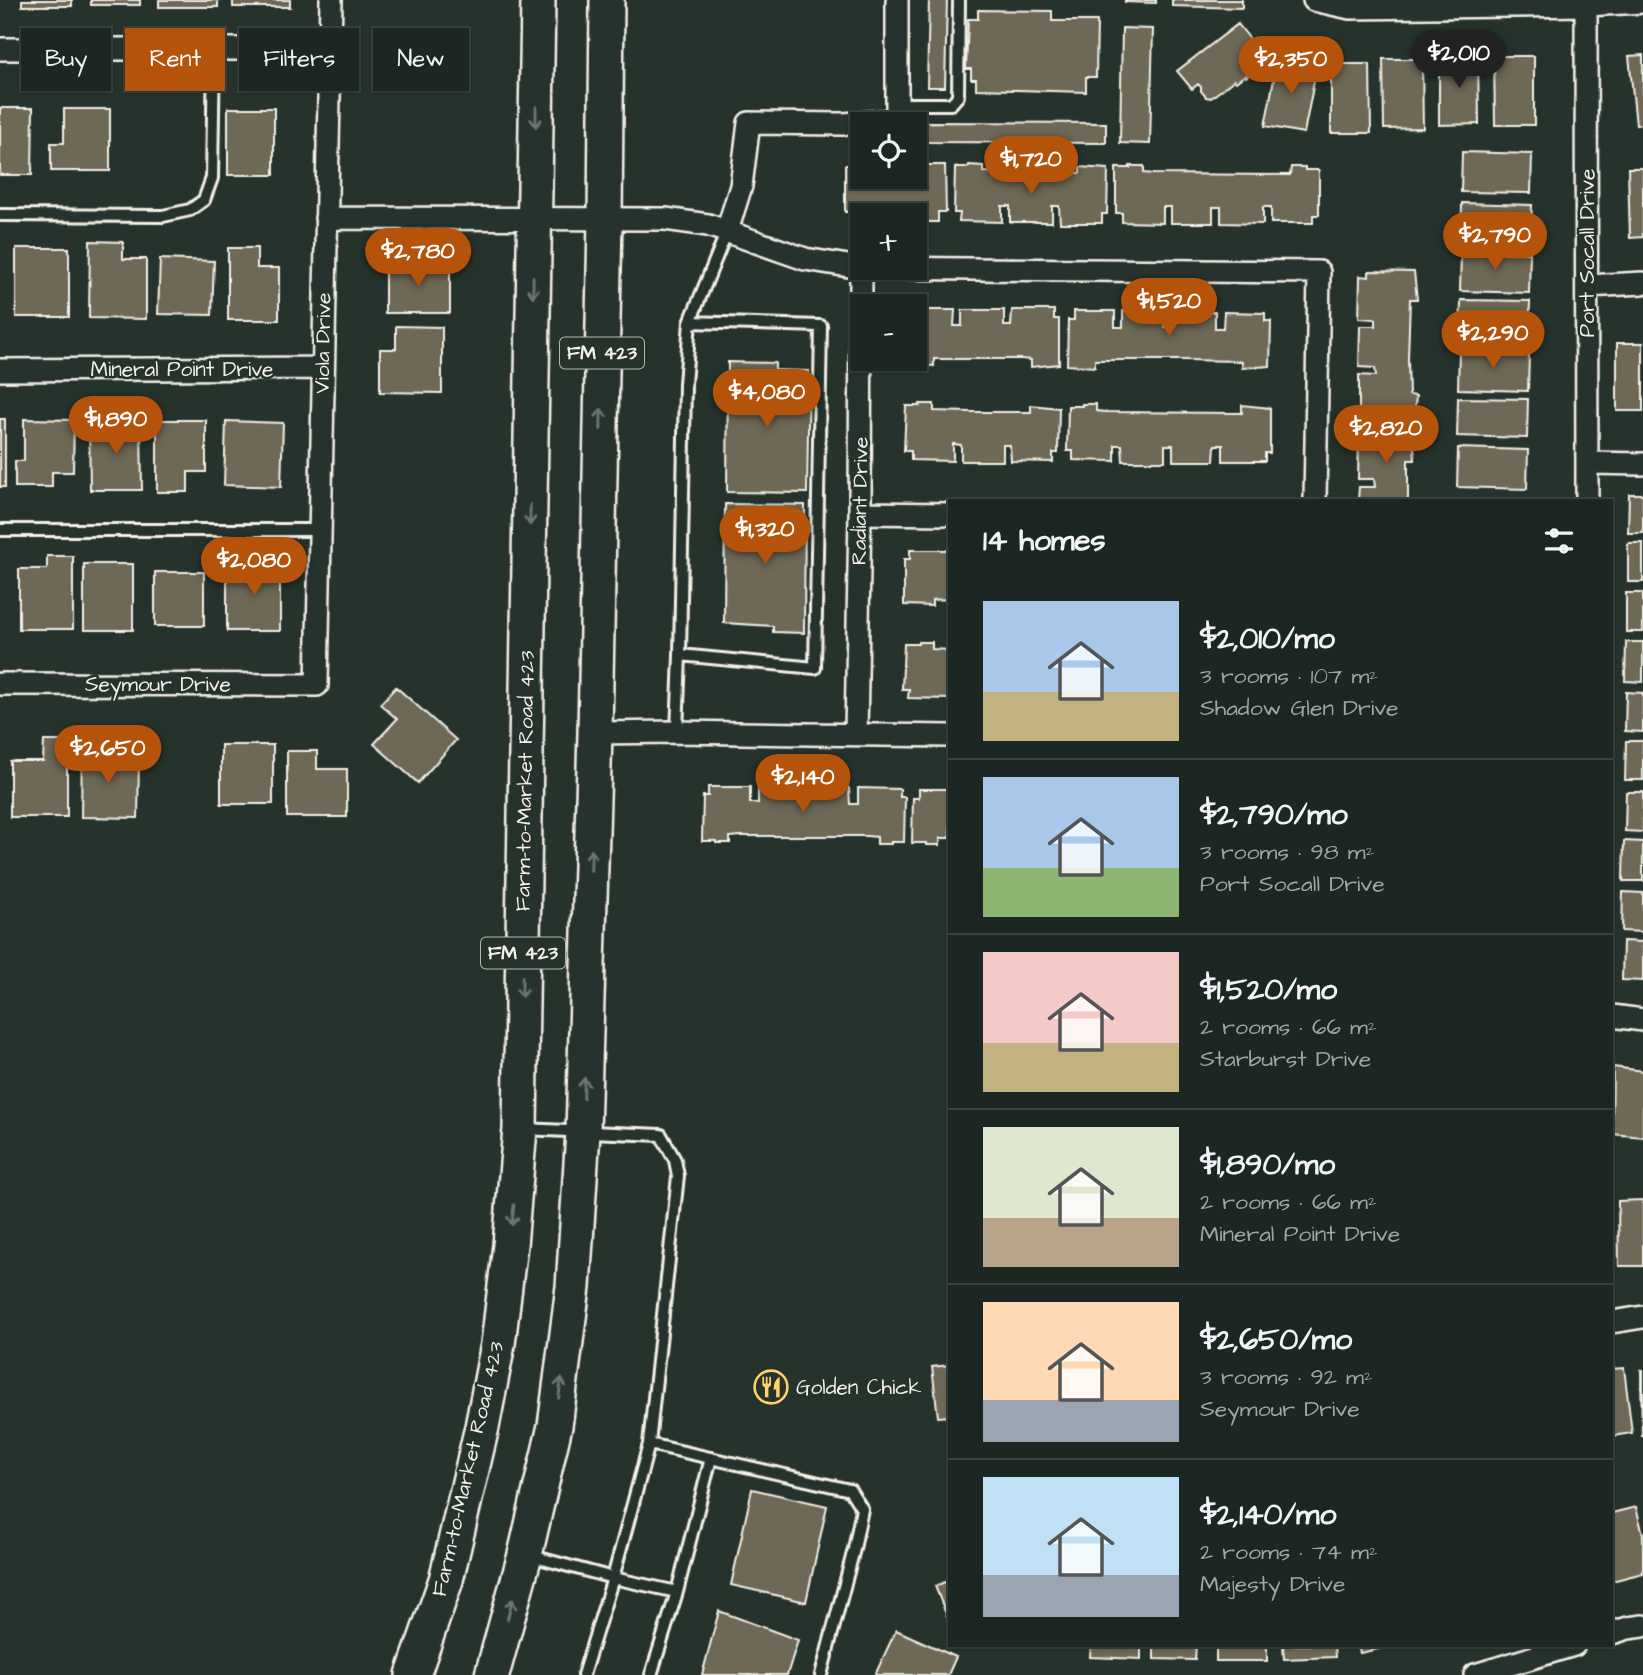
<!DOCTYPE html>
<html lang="en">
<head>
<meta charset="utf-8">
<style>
  :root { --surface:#1c2622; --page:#252e2a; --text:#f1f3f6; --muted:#a0a5a5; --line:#3a4340; --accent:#b45309 }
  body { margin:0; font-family:"Architects Daughter",sans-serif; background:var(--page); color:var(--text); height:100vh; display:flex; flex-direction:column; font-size:26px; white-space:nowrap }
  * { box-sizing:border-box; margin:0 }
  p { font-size:23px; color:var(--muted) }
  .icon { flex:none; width:38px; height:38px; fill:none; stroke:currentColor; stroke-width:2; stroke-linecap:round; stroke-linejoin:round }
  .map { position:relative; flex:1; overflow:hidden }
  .side { position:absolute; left:948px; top:499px; width:665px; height:1148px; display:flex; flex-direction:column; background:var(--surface); border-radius:0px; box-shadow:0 2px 5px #0004,0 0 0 2px var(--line) }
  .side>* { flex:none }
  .top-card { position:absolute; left:21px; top:28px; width:665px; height:63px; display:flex; gap:14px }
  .tools { position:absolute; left:850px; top:112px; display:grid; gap:14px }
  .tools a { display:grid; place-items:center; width:77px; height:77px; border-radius:0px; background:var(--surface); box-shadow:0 2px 5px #0004,0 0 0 2px var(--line); font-size:35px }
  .price { position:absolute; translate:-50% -60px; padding:0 16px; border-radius:24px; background:var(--accent); color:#fff; font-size:23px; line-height:46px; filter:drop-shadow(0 2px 4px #0008) }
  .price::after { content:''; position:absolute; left:50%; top:42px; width:21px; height:16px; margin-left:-10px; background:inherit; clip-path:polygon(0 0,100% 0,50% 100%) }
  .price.current { background:#222; color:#fff }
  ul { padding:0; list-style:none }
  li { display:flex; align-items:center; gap:21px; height:175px; padding:0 35px }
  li+li { border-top:2px solid var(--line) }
  li span { display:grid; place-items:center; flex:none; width:196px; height:140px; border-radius:0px; color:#555 }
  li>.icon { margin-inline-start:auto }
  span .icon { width:84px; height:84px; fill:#fffc; stroke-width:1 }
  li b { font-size:30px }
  h2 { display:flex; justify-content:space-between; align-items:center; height:84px; padding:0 35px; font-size:30px }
  .tag { padding:0 24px; border-radius:0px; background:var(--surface); box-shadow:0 2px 5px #0004,0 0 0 2px var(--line); font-size:24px; line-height:63px }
  .tag.current { background:var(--accent); color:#fff }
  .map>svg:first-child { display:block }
</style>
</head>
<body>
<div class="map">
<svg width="1643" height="1675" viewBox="0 0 1643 1675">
  <rect width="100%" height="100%" fill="#26332d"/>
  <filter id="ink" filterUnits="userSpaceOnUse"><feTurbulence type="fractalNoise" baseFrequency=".0143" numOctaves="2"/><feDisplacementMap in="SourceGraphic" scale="14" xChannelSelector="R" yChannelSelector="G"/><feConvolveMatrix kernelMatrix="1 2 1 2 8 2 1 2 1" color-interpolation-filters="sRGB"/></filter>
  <g filter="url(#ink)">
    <path fill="#6e6856" stroke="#f4f1e8" stroke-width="2" d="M22,0H72V6H22Z
      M91,0H140V5H91Z
      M159,0H218V7H159Z
      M233,0H290V7H233Z
      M929,0H947L945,87H927Z
      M1125,0H1156V3L1125,2Z
      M1172,0H1242V8L1172,6Z
      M978,10L1052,11V21H1097L1096,77H1086V92L976,89V79H971V69H966L968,19H978Z
      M1238,24L1253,43L1245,49L1246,50L1252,46L1265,62L1246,77L1245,75L1236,82L1234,80L1211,98L1206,97L1201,91V87L1198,84L1192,89L1177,71Z
      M1122,28L1153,29L1150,144L1120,143Z
      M1478,55L1479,124L1439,125V56Z
      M1643,55V124L1636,125L1629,56Z
      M1494,56H1534V125H1495Z
      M1278,58L1317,66L1304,133L1265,126Z
      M1383,59H1422L1423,128L1384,129Z
      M1331,64H1370L1371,133H1331Z
      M0,108H33L32,175H0Z
      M228,108H274V175H228Z
      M64,109H110V171H51V143H64Z
      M926,122L1106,123V143L926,142Z
      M1462,152L1532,154L1531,193L1461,192Z
      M845,165H863V177H915L916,165H945L946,212H938V222H915V215H900V206H890V215H863V223H853V212H845Z
      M969,165L983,166V172L1019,173H1080V167L1108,169L1107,214H1102V223H1060L1059,206H1052V222H1010V206H1002V222L959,221L960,213H954L955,167H969Z
      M1130,166H1144V173L1154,174L1290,175L1291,167H1305V170H1319V215H1313V223H1271V207H1263V224L1221,223V207H1213V223H1171V207H1163V223L1122,222V213H1116V168H1130Z
      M1628,168H1643V237L1630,238Z
      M1462,203L1532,205L1530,244L1461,242Z
      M90,241L123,242V259H146V319L89,318Z
      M16,248H69V317H16Z
      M228,248H257V268H279V320H228Z
      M1461,252L1530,253L1529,293L1460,291Z
      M160,259L214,261L212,315L158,314Z
      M385,262H450V313H385Z
      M1369,271L1414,272L1417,299H1410L1408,359L1409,395L1416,396L1413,423L1368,424V418H1359V375L1376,376L1375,368L1359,367L1360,326H1376V319L1359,318L1360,276L1369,277Z
      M1461,300L1530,301L1529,341L1460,339Z
      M915,310H955L954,326H962V310H1004V326H1011L1012,310H1054V319H1059V364L1031,367V360L1021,359H934V366L906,364V359H915Z
      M1074,311H1115V327H1123V311L1165,312V327H1173V312H1215V328H1223L1224,312L1265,313V321H1271L1270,366L1242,368V361L1182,360H1095V367L1067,365L1068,320H1074Z
      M396,326L442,327V393L380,392V349H396Z
      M1617,343H1643V411H1617Z
      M1459,350L1529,352L1528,391L1458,389Z
      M728,362L775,363V370L809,371L807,493L727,492Z
      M1458,398L1528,399L1527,438L1457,436Z
      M920,404H934V411L970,412H1031V405L1059,408L1058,453H1053V462L1011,461L1010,445H1003V461H961V445L953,444V461L911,460V451H904L906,406H920Z
      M1082,404H1096V411L1106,412L1232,413H1242V405L1270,408V453H1265V461H1223V445H1215L1214,461H1173V445H1165V461H1123L1122,445H1115V461L1073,460V451H1067L1068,406H1082Z
      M0,419H5V487H0Z
      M24,419L74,420L73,472H52V487H15V461H24Z
      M157,420H206V472H188V492H157Z
      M226,421L283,423L281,487L224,485Z
      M89,422H141L142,490H90Z
      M1368,432H1413L1415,460H1408V500H1358L1359,487H1375L1374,479H1358L1359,437H1368Z
      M1458,448L1528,450L1527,489L1457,487Z
      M1629,494H1643V533H1628Z
      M725,504L805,505L804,633L773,632V626L724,623Z
      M1628,543H1643V582H1628Z
      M910,550H950V599L932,600V606L904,605V559H910Z
      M47,556H73V629H19V569H47Z
      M227,563H280V631H227Z
      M84,564H133V630H84Z
      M155,572H204V626H155Z
      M1626,593H1643V632H1626Z
      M918,642H932V649L950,650V699L908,698L909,689H902L904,644H918Z
      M1626,642H1643V682L1625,681Z
      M396,687L456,740L418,783L374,744L397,719L380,704Z
      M1626,692L1643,693V732L1625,731Z
      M44,741H67V817H10V761H43Z
      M82,741H102V760L139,761L138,818L81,817Z
      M1626,741H1643V780H1625Z
      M221,745H273V804H221Z
      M287,751H317V769H347V817H287Z
      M708,787H750V803H758V787L800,788V804H808V788H849L850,804H858V788L900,789V797H905L904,842H891V844H877V837L867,836H740L730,837V843H716V841H702L703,796H708Z
      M919,789H950V838H940V845H926V843H912L913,798H919Z
      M1626,792H1643V832L1625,831Z
      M1624,841L1643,842V881H1623Z
      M1623,892L1643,893V932L1622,931Z
      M1623,941L1643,942V981L1622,980Z
      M1613,1067L1643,1071V1137L1612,1134Z
      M1643,1200V1266H1619L1618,1201Z
      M950,1365V1416L938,1417L932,1367Z
      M1624,1368L1632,1433L1612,1436V1369Z
      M1641,1370H1643V1436H1642Z
      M752,1489L827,1506L806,1602L731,1585Z
      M1636,1507L1643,1534V1573L1612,1581V1513Z
      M950,1580V1624L935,1586Z
      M719,1611L798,1640L787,1675H702Z
      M896,1630L956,1657L948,1675H875Z
      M1091,1645H1141V1659L1090,1657Z
      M1154,1645H1196L1195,1660L1154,1659Z
      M1216,1645H1267V1661H1216Z
      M1283,1645H1334L1335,1657L1284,1659Z
      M1358,1645H1397L1360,1653Z"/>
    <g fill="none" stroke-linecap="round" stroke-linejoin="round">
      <defs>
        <path id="service" d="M897,104H951L958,96L959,0
          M0,215L163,216L190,210L204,200L212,178L214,49
          M0,530H320
          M680,655L815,668L821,326L690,322
          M677,732L680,655L685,384L690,322L727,231
          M522,1129L661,1135L675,1160L678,1176L649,1444
          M528,1555L613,1578L677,1592
          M583,1675L613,1578L649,1444L850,1490L862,1509L854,1549L821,1675
          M651,1675L677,1592L711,1458"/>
        <path id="minor" d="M1314,0L1350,8L1586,5L1643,2
          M1586,5L1587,500
          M0,49H330
          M326,218L665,219L708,225L805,259L861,268L1319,272L1315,500
          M727,231L741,186L749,123L843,124L897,120V0
          M1587,286L1643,283
          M0,370L323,368
          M1588,463L1643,464
          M860,513L950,514
          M0,684L317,685L331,0
          M595,733L677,732L950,736
          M856,734L860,513L861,268
          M1612,1016L1643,1020
          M1612,1322L1643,1317
          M1612,1633L1628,1628L1643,1626
          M1475,1675L1574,1645"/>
        <path id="primary" d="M413,1675L446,1580L482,1427L498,1344L510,1245L520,1129L538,0
          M492,1675L525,1555L555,1426L573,1287L583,1132L595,733L605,219L607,0"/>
      </defs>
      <use href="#service" stroke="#f4f1e8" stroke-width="16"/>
      <use href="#minor" stroke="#f4f1e8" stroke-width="26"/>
      <use href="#primary" stroke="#f4f1e8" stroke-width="38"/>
      <use href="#service" stroke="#26332d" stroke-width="10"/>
      <use href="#minor" stroke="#26332d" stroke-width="21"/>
      <use href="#primary" stroke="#26332d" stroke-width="33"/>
    </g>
    <defs><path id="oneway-shaft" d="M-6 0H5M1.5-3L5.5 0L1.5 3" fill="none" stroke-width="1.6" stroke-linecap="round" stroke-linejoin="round" transform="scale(1.75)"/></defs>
    <g stroke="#6e766e">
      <use href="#oneway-shaft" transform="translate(536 117) rotate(91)"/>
      <use href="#oneway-shaft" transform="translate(533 287) rotate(91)"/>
      <use href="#oneway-shaft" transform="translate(601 419) rotate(-89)"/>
      <use href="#oneway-shaft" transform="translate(530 515) rotate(91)"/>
      <use href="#oneway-shaft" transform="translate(591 860) rotate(-88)"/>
      <use href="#oneway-shaft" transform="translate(522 987) rotate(91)"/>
      <use href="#oneway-shaft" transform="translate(584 1088) rotate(-88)"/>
      <use href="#oneway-shaft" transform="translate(513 1215) rotate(95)"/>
      <use href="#oneway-shaft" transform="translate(560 1388) rotate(-83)"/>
      <use href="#oneway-shaft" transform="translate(510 1609) rotate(-75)"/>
    </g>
  </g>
  <defs>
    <symbol id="restaurant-ring" viewBox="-11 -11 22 22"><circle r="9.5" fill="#26332d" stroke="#ffd166" stroke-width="1.5"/><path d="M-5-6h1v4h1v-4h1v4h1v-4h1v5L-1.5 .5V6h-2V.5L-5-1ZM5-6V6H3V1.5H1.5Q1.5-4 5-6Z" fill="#ffd166"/></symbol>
  </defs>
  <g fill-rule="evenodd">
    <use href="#restaurant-ring" x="752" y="1368" width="38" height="38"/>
  </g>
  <g text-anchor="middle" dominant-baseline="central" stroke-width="5" stroke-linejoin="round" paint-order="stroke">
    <g fill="#26332d" stroke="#b6b8b0" stroke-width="2">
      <rect x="560" y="337.5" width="84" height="31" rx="5"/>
      <rect x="481" y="937.5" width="84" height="31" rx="5"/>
    </g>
    <g font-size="19" font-weight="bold" fill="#f4f1e8">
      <text x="602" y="353">FM 423</text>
      <text x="523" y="953">FM 423</text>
    </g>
    <g font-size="21" fill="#f4f1e8" stroke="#26332d">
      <text transform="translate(1587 253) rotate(-90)">Port Socall Drive</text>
      <text transform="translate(323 343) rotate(-89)">Viola Drive</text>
      <text x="182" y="369">Mineral Point Drive</text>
      <text transform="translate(860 501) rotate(-89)">Radiant Drive</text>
      <text x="158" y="684">Seymour Drive</text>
      <text transform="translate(525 781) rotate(-89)">Farm-to-Market Road 423</text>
      <text transform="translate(468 1469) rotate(-77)">Farm-to-Market Road 423</text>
    </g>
    <g font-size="21" fill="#f4f1e8" stroke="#26332d" text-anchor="start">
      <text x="796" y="1387">Golden Chick</text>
    </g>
  </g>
</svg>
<div class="tools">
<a><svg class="icon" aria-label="locate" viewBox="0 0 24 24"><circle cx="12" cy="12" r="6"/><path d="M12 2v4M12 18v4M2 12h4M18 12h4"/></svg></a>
<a>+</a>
<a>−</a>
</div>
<b class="price current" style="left:1459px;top:90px">$2,010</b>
<b class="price" style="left:1291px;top:96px">$2,350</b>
<b class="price" style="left:1031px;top:196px">$1,720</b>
<b class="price" style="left:1495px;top:272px">$2,790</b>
<b class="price" style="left:418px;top:288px">$2,780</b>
<b class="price" style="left:1169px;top:338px">$1,520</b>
<b class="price" style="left:1493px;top:370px">$2,290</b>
<b class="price" style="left:767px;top:429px">$4,080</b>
<b class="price" style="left:116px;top:456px">$1,890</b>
<b class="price" style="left:1386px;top:465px">$2,820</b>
<b class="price" style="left:765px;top:566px">$1,320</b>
<b class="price" style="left:254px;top:597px">$2,080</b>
<b class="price" style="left:108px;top:785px">$2,650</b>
<b class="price" style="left:803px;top:814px">$2,140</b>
<div class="top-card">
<a class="tag">Buy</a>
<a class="tag current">Rent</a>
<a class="tag">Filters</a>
<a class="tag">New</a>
</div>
<section class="side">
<h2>14 homes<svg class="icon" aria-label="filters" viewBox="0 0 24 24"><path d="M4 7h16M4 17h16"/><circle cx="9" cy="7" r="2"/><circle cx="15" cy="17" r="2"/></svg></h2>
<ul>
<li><span style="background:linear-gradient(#a9c7e8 65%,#c2b280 0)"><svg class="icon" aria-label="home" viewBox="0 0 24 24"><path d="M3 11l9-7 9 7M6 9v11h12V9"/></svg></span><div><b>$2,010/mo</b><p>3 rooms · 107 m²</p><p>Shadow Glen Drive</p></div></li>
<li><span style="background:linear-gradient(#a9c7e8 65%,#8fb573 0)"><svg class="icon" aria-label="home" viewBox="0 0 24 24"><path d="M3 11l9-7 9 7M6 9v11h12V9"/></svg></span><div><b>$2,790/mo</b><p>3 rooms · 98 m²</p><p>Port Socall Drive</p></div></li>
<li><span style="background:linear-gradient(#f6c9c9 65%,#c2b280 0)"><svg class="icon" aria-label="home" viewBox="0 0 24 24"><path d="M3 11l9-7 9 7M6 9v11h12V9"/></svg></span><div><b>$1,520/mo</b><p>2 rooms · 66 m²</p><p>Starburst Drive</p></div></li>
<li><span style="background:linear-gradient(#dfe7d0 65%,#b9a48a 0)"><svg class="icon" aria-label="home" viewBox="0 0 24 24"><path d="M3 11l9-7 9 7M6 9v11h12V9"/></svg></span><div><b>$1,890/mo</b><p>2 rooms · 66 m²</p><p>Mineral Point Drive</p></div></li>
<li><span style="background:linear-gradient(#ffd9b3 70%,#9aa5b1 0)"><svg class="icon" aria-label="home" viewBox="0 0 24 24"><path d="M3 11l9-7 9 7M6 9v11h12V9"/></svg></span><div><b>$2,650/mo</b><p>3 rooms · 92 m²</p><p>Seymour Drive</p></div></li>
<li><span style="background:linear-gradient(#bfe0f5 70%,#9aa5b1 0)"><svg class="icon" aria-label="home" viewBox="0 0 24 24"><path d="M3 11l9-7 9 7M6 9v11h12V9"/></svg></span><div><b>$2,140/mo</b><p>2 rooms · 74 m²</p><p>Majesty Drive</p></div></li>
</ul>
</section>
</div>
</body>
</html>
